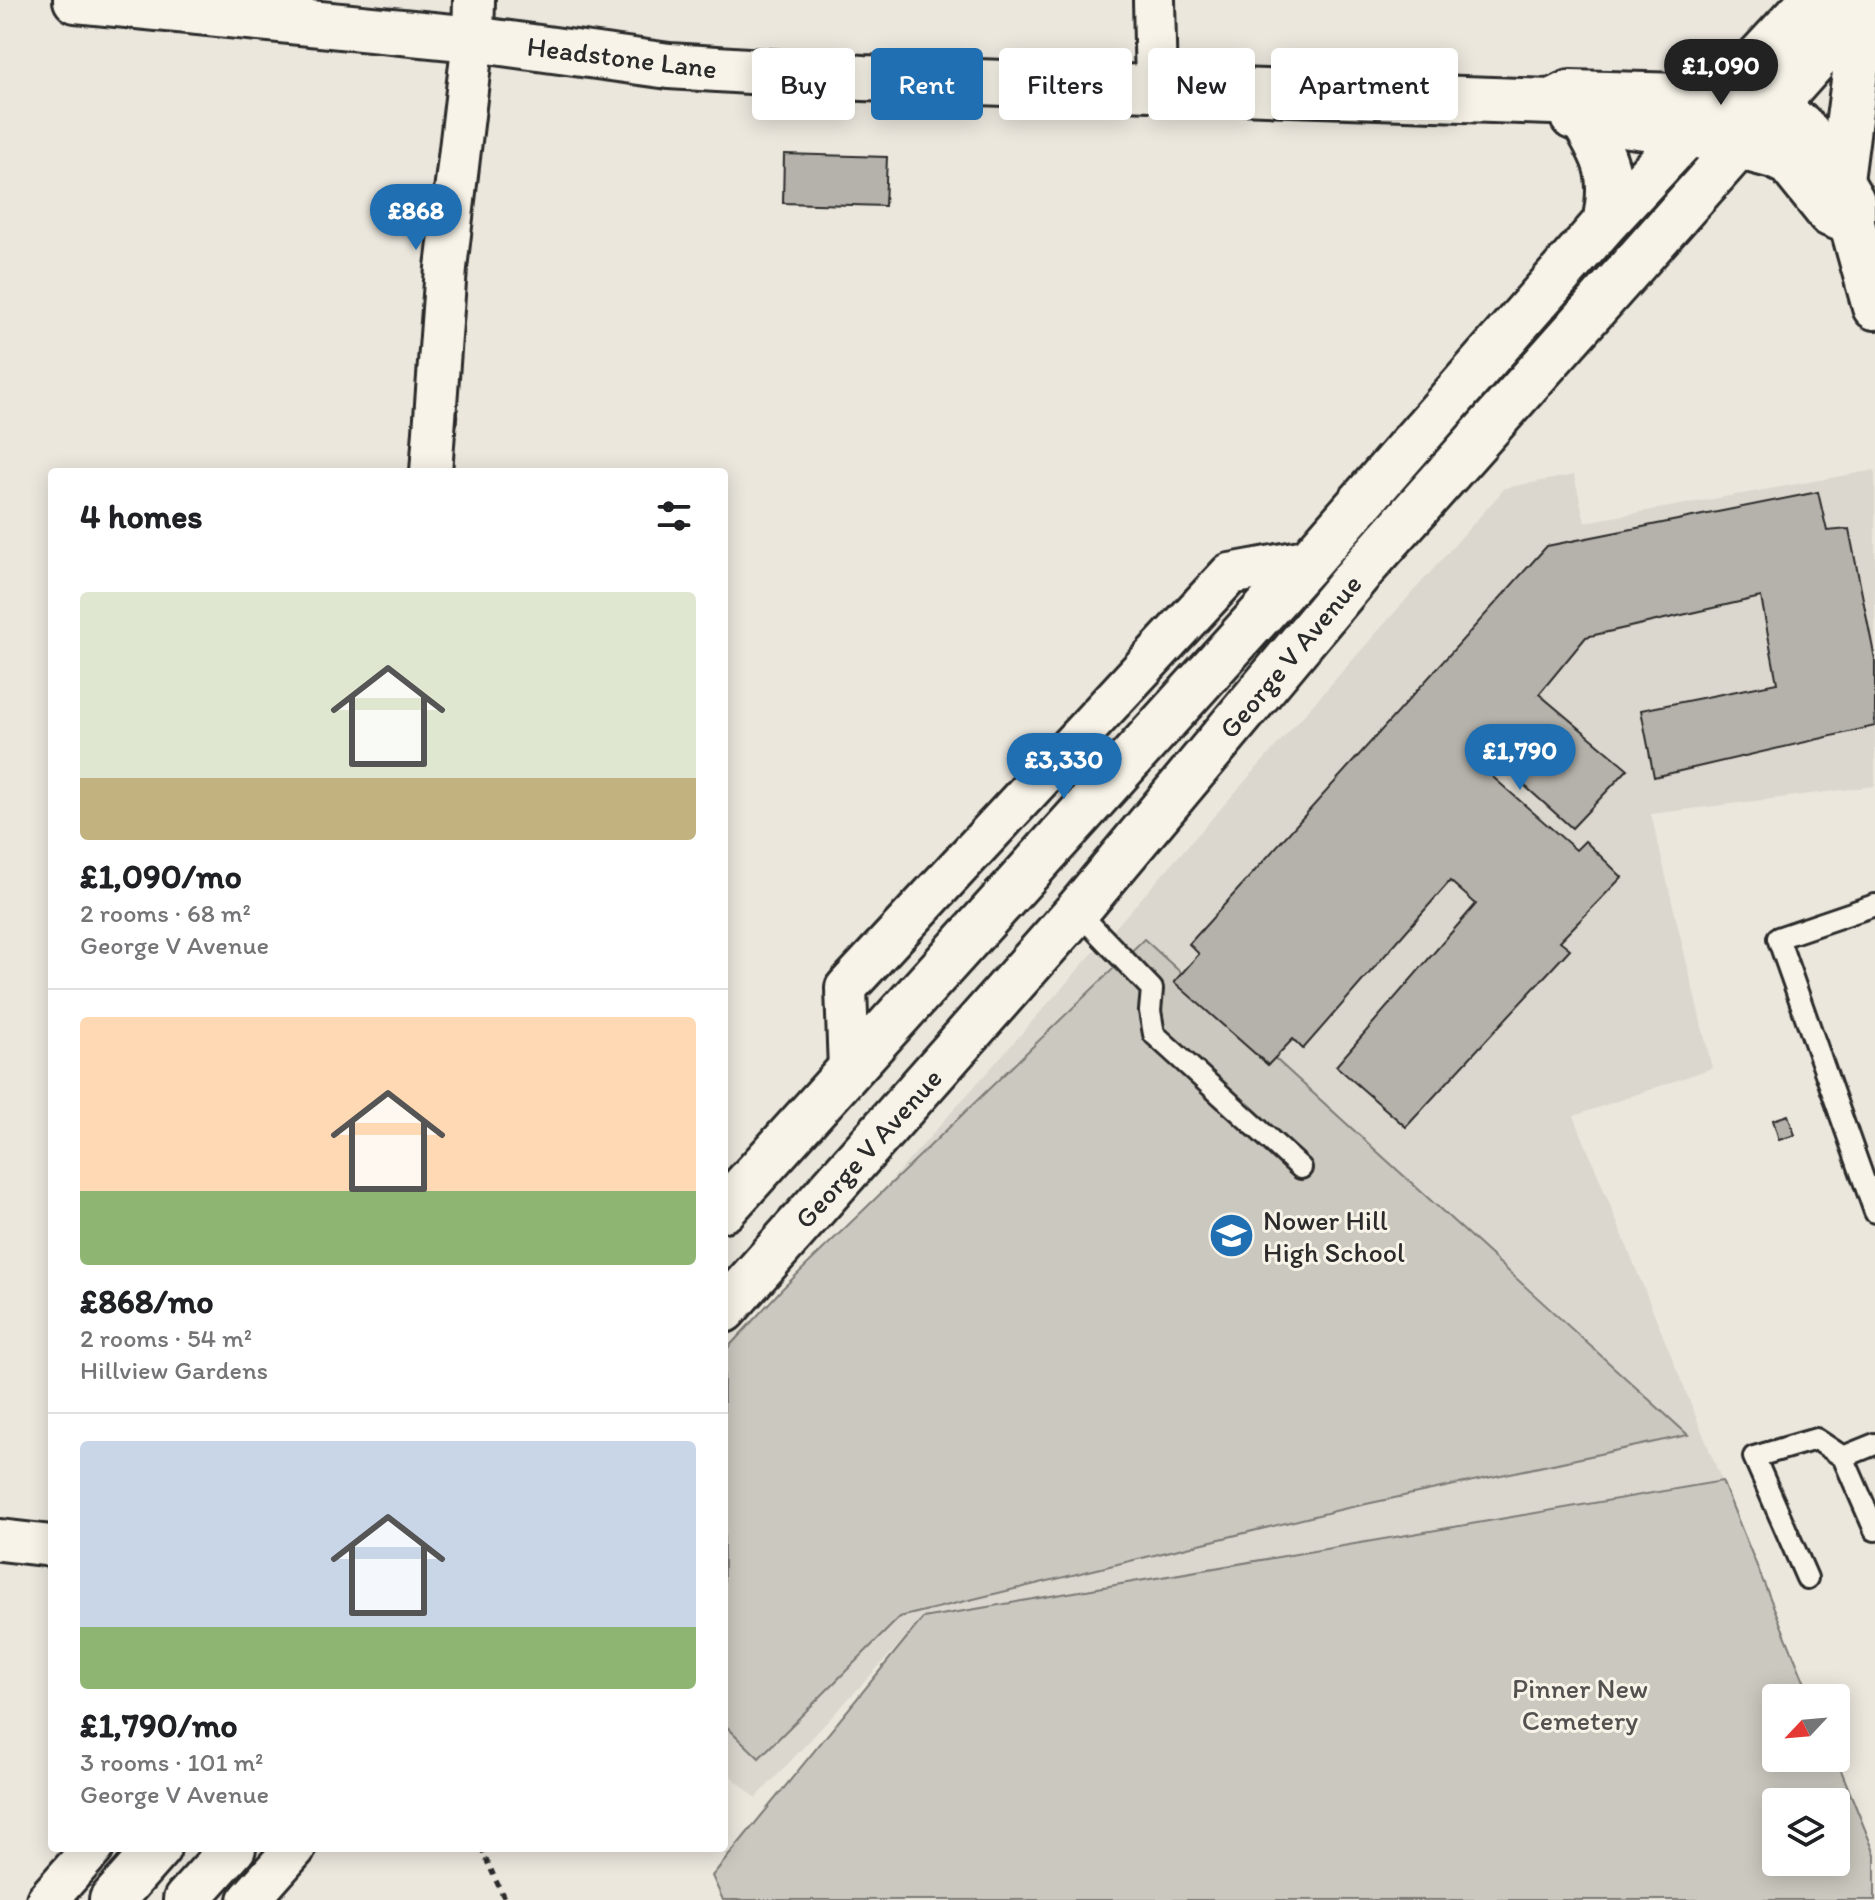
<!DOCTYPE html>
<html lang="en">
<head>
<meta charset="utf-8">
<style>
  :root { --surface:#fff; --page:#f6f6f6; --text:#202124; --muted:#757577; --line:#e0e0e0; --accent:#1f6fb2 }
  body { margin:0; font-family:Itim,sans-serif; background:var(--page); color:var(--text); height:100vh; display:flex; flex-direction:column; font-size:30px; white-space:nowrap }
  * { box-sizing:border-box; margin:0 }
  p { font-size:26px; color:var(--muted) }
  .icon { flex:none; width:44px; height:44px; fill:none; stroke:currentColor; stroke-width:2; stroke-linecap:round; stroke-linejoin:round }
  .map { position:relative; flex:1; overflow:hidden }
  .sheet { position:absolute; left:48px; top:468px; width:680px; height:1384px; display:flex; flex-direction:column; background:var(--surface); border-radius:8px; box-shadow:0 4px 20px #0003 }
  .sheet>* { flex:none }
  .hud { position:absolute; left:752px; top:48px; width:760px; height:72px; display:flex; gap:16px }
  .needle { width:52px; rotate:244deg }
  .buttons { position:absolute; left:1762px; top:1684px; display:grid; gap:16px }
  .buttons a { display:grid; place-items:center; width:88px; height:88px; border-radius:8px; background:var(--surface); box-shadow:0 4px 20px #0003; font-size:40px }
  .price { position:absolute; translate:-50% -68px; padding:0 18px; border-radius:28px; background:var(--accent); color:#fff; font-size:26px; line-height:52px; filter:drop-shadow(0 2px 4px #0008) }
  .price::after { content:''; position:absolute; left:50%; top:48px; width:24px; height:18px; margin-left:-12px; background:inherit; clip-path:polygon(0 0,100% 0,50% 100%) }
  .price.on { background:#222; color:#fff }
  ul { padding:0; list-style:none }
  li { display:grid; align-content:center; gap:16px; height:424px; padding:0 32px }
  li+li { border-top:2px solid var(--line) }
  li span { display:grid; place-items:center; height:248px; border-radius:8px; color:#555 }
  li>.icon { margin-inline-start:auto }
  span .icon { width:144px; height:144px; fill:#fffc; stroke-width:1 }
  li b { font-size:34px }
  h2 { display:flex; justify-content:space-between; align-items:center; height:96px; padding:0 32px; font-size:34px }
  .pill { padding:0 28px; border-radius:8px; background:var(--surface); box-shadow:0 4px 20px #0003; font-size:28px; line-height:72px }
  .pill.on { background:var(--accent); color:#fff }
  .map>svg:first-child { display:block }
</style>
</head>
<body>
<div class="map">
<svg width="1875" height="1900" viewBox="0 0 1875 1900">
  <rect width="100%" height="100%" fill="#ebe7dd"/>
  <filter id="ink" filterUnits="userSpaceOnUse"><feTurbulence type="fractalNoise" baseFrequency=".0125" numOctaves="2"/><feDisplacementMap in="SourceGraphic" scale="16" xChannelSelector="R" yChannelSelector="G"/><feConvolveMatrix kernelMatrix="1 2 1 2 8 2 1 2 1" color-interpolation-filters="sRGB"/></filter>
  <g filter="url(#ink)">
    <path fill="#dbd7ce" d="M1875,470V786L1651,814L1712,1068L1574,1116L1722,1481L1479,1523L910,1633L756,1798L724,1770V1369L1505,488L1574,475L1585,522Z"/>
    <path fill="#cbc8bf" stroke="#7b7a75" stroke-width="2" fill-rule="evenodd" d="M1144,939L1688,1435L1343,1509L900,1617L759,1758L724,1724V1352L782,1289Z
      M1722,1481L1811,1698H1776V1758H1836L1875,1854V1900H723L712,1876L923,1618ZM1836,1802V1862H1776V1802Z"/>
    <path fill="#b5b2ab" stroke="#2b2b2b" stroke-width="2" d="M784,154L887,157L885,206L783,203Z
      M1818,492L1827,531L1849,529L1875,659V726L1654,777L1641,710L1777,683L1761,597L1586,637L1539,694L1628,769L1572,828L1488,753L1478,764L1576,850L1585,841L1622,877L1560,941L1570,949L1406,1127L1336,1066L1476,904L1450,881L1303,1049L1293,1039L1268,1065L1174,982L1199,954L1189,944L1547,546Z
      M1788,1115L1795,1135L1779,1140L1773,1120Z"/>
    <g fill="none" stroke-linecap="round" stroke-linejoin="round">
      <defs>
        <path id="service" d="M1875,905L1778,938L1875,1212
          M1077,911L1152,989L1150,1011L1154,1034L1301,1168
          M1843,1457L1875,1444
          M1807,1578L1754,1457L1816,1439L1843,1457L1875,1530"/>
        <path id="minor" d="M1154,0L1156,87
          M431,472L446,268L473,39L474,0
          M849,1070L846,988L1230,574L1311,559
          M0,1540L52,1546
          M47,1900L93,1848
          M249,1900L295,1848"/>
        <path id="tertiary" d="M76,0L473,39L669,66L863,78L1552,102L1570,93L1720,97L1771,109L1801,126L1825,155L1852,201V224L1875,307
          M1573,117L1687,133L1774,156L1789,163L1830,214L1845,220"/>
        <path id="primary" d="M1582,118C1607,159 1615,176 1605,223
          M1841,180L1855,73L1872,0
          M724,1209L1311,559L1605,223L1812,0
          M724,1310L1077,911L1362,570L1811,65L1843,25V0
          M112,1900L158,1848
          M186,1900L233,1848"/>
      </defs>
      <use href="#service" stroke="#2b2b2b" stroke-width="26"/>
      <use href="#minor" stroke="#2b2b2b" stroke-width="46"/>
      <use href="#tertiary" stroke="#2b2b2b" stroke-width="50"/>
      <use href="#primary" stroke="#2b2b2b" stroke-width="50"/>
      <path stroke="#2b2b2b" stroke-width="5" stroke-dasharray="6 6" stroke-linecap="butt" d="M481,1848L505,1900"/>
      <use href="#service" stroke="#f7f3e8" stroke-width="20"/>
      <use href="#minor" stroke="#f7f3e8" stroke-width="40"/>
      <use href="#tertiary" stroke="#f7f3e8" stroke-width="44"/>
      <use href="#primary" stroke="#f7f3e8" stroke-width="44"/>
    </g>
  </g>
  <defs>
    <symbol id="school-disc" viewBox="-11 -11 22 22"><circle r="9.5" fill="#1f6fb2" stroke="#f7f3e8"/><path d="M0-5L7-2L0 1L-7-2ZM-4 1L0 2.5L4 1V4Q0 6-4 4Z" fill="#fff"/></symbol>
  </defs>
  <g fill-rule="evenodd">
    <use href="#school-disc" x="1206" y="1210" width="51" height="51"/>
  </g>
  <g text-anchor="middle" dominant-baseline="central" stroke-width="6" stroke-linejoin="round" paint-order="stroke">
    <g font-size="28" fill="#2b2b2b" stroke="#f7f3e8">
      <text transform="translate(622 57) rotate(7)">Headstone Lane</text>
      <text transform="translate(1290 656) rotate(-50)">George V Avenue</text>
      <text transform="translate(868 1148) rotate(-48)">George V Avenue</text>
    </g>
    <g font-size="28" fill="#2b2b2b" stroke="#f7f3e8" text-anchor="start">
      <text x="1263" y="1220">Nower Hill<tspan x="1263" dy="32">High School</tspan></text>
    </g>
    <g font-size="28" fill="#535250" stroke="#f7f3e8">
      <text x="1580" y="1688">Pinner New<tspan x="1580" dy="32">Cemetery</tspan></text>
    </g>
  </g>
</svg>
<div class="buttons">
<a><svg class="needle" viewBox="-14 -14 28 28"><path d="M0-13l5 13h-10z" fill="#e53935"/><path d="M0 13l5-13h-10z" fill="#757577"/></svg></a>
<a><svg class="icon" aria-label="layers" viewBox="0 0 24 24"><path d="M12 4l9 5-9 5-9-5zM3 14l9 5 9-5"/></svg></a>
</div>
<b class="price on" style="left:1721px;top:107px">£1,090</b>
<b class="price" style="left:416px;top:252px">£868</b>
<b class="price" style="left:1520px;top:792px">£1,790</b>
<b class="price" style="left:1064px;top:801px">£3,330</b>
<div class="hud">
<a class="pill">Buy</a>
<a class="pill on">Rent</a>
<a class="pill">Filters</a>
<a class="pill">New</a>
<a class="pill">Apartment</a>
</div>
<section class="sheet">
<h2>4 homes<svg class="icon" aria-label="filters" viewBox="0 0 24 24"><path d="M4 7h16M4 17h16"/><circle cx="9" cy="7" r="2"/><circle cx="15" cy="17" r="2"/></svg></h2>
<ul>
<li><span style="background:linear-gradient(#dfe7d0 75%,#c2b280 0)"><svg class="icon" aria-label="home" viewBox="0 0 24 24"><path d="M3 11l9-7 9 7M6 9v11h12V9"/></svg></span><div><b>£1,090/mo</b><p>2 rooms · 68 m²</p><p>George V Avenue</p></div></li>
<li><span style="background:linear-gradient(#ffd9b3 70%,#8fb573 0)"><svg class="icon" aria-label="home" viewBox="0 0 24 24"><path d="M3 11l9-7 9 7M6 9v11h12V9"/></svg></span><div><b>£868/mo</b><p>2 rooms · 54 m²</p><p>Hillview Gardens</p></div></li>
<li><span style="background:linear-gradient(#c9d6e8 75%,#8fb573 0)"><svg class="icon" aria-label="home" viewBox="0 0 24 24"><path d="M3 11l9-7 9 7M6 9v11h12V9"/></svg></span><div><b>£1,790/mo</b><p>3 rooms · 101 m²</p><p>George V Avenue</p></div></li>
</ul>
</section>
</div>
</body>
</html>
